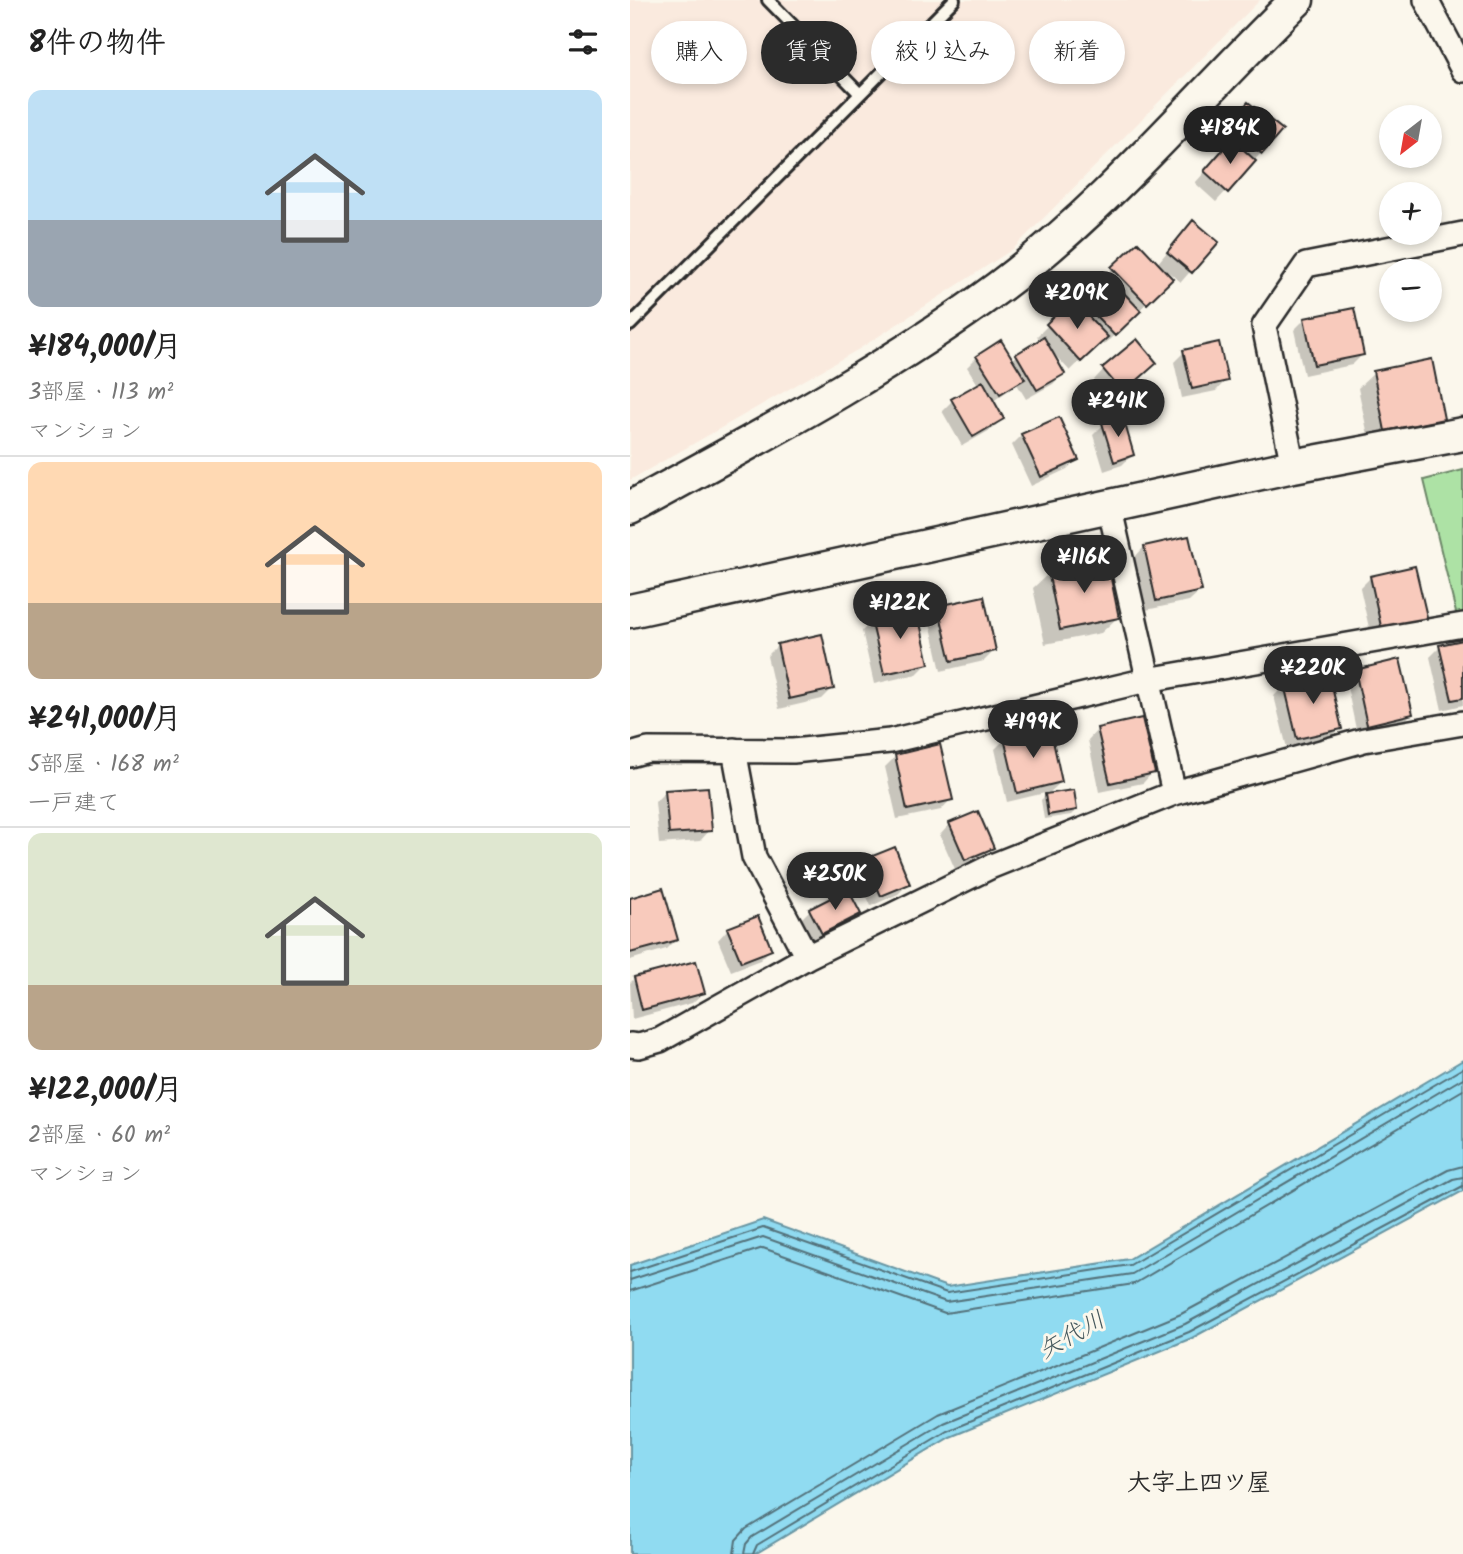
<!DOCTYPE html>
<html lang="ja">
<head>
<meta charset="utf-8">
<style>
  :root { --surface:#fff; --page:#f6f6f6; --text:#222; --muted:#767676; --line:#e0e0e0; --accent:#2b2b2b }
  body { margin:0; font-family:Kalam,"Klee One",sans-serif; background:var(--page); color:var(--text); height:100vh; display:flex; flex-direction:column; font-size:26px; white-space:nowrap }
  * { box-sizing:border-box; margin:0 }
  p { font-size:23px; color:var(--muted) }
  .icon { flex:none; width:38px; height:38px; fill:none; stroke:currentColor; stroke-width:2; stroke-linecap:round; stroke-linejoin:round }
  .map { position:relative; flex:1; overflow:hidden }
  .details { display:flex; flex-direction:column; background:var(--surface); width:630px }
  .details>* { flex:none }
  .top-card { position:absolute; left:21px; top:21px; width:665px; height:63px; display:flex; gap:14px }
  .needle { width:46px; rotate:211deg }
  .controls { position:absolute; left:749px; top:105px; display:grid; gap:14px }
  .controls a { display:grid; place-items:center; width:63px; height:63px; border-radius:50%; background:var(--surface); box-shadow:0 4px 10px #0003; font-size:35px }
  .price { position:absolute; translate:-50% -60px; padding:0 16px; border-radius:24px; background:var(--accent); color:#fff; font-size:23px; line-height:46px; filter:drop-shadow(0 2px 4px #0008) }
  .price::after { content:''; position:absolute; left:50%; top:42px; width:21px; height:16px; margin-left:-10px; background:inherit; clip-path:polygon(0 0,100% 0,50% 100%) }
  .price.active { background:#222; color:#fff }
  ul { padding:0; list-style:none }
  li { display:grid; align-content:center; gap:14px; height:371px; padding:0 28px }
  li+li { border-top:2px solid var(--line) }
  li span { display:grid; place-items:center; height:217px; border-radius:14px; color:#555 }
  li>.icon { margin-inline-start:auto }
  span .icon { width:126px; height:126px; fill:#fffc; stroke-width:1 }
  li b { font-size:30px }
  h2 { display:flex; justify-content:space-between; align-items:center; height:84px; padding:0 28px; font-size:30px }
  .chip { padding:0 24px; border-radius:32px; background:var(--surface); box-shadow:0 4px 10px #0003; font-size:24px; line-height:63px }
  .chip.active { background:var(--accent); color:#fff }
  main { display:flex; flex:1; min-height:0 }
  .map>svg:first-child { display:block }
</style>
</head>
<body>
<main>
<section class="details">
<h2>8件の物件<svg class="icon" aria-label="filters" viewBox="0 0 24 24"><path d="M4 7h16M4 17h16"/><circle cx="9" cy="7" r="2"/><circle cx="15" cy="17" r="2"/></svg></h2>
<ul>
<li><span style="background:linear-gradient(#bfe0f5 60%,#9aa5b1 0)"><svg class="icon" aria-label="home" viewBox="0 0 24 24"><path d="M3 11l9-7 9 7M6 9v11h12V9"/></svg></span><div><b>¥184,000/月</b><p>3部屋 · 113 m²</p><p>マンション</p></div></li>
<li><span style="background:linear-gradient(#ffd9b3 65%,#b9a48a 0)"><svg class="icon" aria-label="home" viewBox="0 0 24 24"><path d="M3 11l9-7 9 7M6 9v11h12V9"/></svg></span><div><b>¥241,000/月</b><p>5部屋 · 168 m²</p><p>一戸建て</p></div></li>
<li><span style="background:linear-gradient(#dfe7d0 70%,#b9a48a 0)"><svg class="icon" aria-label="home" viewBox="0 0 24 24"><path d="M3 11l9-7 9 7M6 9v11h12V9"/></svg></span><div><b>¥122,000/月</b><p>2部屋 · 60 m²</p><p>マンション</p></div></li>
</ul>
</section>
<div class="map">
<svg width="833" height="1554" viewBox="0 0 833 1554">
  <rect width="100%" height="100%" fill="#fbf7ec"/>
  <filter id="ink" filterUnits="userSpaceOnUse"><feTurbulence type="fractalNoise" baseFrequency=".0143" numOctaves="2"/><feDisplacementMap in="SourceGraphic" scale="14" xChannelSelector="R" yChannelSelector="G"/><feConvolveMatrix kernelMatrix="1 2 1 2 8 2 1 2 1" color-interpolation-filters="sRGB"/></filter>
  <g filter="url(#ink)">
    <path fill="#faeade" d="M0,0H630L383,249L229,349L0,480Z"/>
    <path fill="#ade2a5" stroke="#6c8668" stroke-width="2" d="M833,470V620L828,621L794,480Z"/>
    <path fill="#90dbf1" stroke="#6895a2" stroke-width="2" d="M833,1060V1191L562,1338L320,1437L125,1554H0V1265L133,1220L317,1287L499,1259Z"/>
    <path fill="#0003" d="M608,114L631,153L586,202L565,183L599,145L589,138Z
      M553,233L586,242L551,282L532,267L541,279L474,345L470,342L440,371L422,352L433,373L423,384L396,399L387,384L362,402L372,419L362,429L332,446L312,411L322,401L349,386L337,367L347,357L381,360L412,341L407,336L442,302L445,305L508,244L527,264Z
      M675,319L732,355L722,365L674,375L664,330Z
      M554,352L596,380L586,391L552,398L544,362Z
      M474,369L515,373L482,402L464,380Z
      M744,373L812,418L796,434L740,445L728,388Z
      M473,425L502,455L492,465L474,471L463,435Z
      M392,435L447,459L437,469L401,486L382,445Z
      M514,547L570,591L559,601L516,610L504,558Z
      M419,573L487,618L471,633L415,644L403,588Z
      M741,577L796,620L742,641L730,588Z
      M309,608L364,651L354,661L311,671L299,618Z
      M242,621L297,664L287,674L244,684L232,631Z
      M833,641V705L812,710L800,657L810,647Z
      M147,646L202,689L192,699L149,709L137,656Z
      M726,671L781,714L771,724L727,734L716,682Z
      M655,685L710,728L699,739L657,748L644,696Z
      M468,729L523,772L513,783L469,792L458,740Z
      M375,739L431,782L417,795L446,810L441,815L414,819L411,800L419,792L377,802L365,749Z
      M266,756L321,799L311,810L267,819L255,767Z
      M35,792L80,830L70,841L29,844L25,802Z
      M320,824L362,847L352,858L325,869L310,835Z
      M236,861L278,884L268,894L241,906L226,871Z
      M0,900L46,939L36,949L0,960Z
      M180,910L229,914L219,924L182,943L170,920Z
      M98,929L140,950L130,960L101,971L88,940Z
      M4,979L73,993L62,1003L2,1019L0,983Z"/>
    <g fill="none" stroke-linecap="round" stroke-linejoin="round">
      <path stroke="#53717a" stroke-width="2" d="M0,1272L133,1228L317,1293L500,1265L833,1068
        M0,1280L133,1237L316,1302L502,1274L833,1078
        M0,1291L133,1248L315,1313L504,1284L833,1090
        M104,1554L106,1540L116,1529L308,1414L551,1314L818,1170L833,1166
        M114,1554L116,1544L122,1537L313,1423L555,1324L823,1179L833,1177
        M123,1554L127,1545L317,1431L559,1332L833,1186"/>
    </g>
    <path fill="#f8cabc" stroke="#2b2b2b" stroke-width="2" d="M618,102L653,130L632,154L598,126Z
      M602,139L626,161L598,193L574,171Z
      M563,220L589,242L562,273L537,252Z
      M508,242L543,279L517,304L481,267Z
      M475,273L511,311L485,336L449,298Z
      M442,299L478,337L451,362L416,324Z
      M724,308L734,355L684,365L674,318Z
      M414,337L435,374L407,390L386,354Z
      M507,339L527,363L493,393L472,368Z
      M371,340L395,379L370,394L346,356Z
      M589,342L598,381L562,389L553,350Z
      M802,359L814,419L755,431L743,371Z
      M353,381L374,419L343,437L321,399Z
      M429,417L449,460L411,477L391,434Z
      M493,417L504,455L484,462L472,423Z
      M559,536L572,591L526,601L514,546Z
      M477,559L489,618L430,630L418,571Z
      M785,566L798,621L752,631L740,576Z
      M354,596L366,651L321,661L308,606Z
      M287,609L299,664L254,674L241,619Z
      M192,634L204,689L159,699L147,644Z
      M833,640V698L822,700L809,645Z
      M770,659L783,714L737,725L725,670Z
      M699,674L712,729L667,739L654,684Z
      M512,718L525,773L480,783L467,728Z
      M420,727L432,782L387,793L374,738Z
      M310,744L323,800L277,810L265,755Z
      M78,787L82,831L39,834L35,790Z
      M444,790L447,810L418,815L415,794Z
      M348,811L364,848L335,860L319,823Z
      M265,847L280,884L251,896L235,859Z
      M33,888L48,940L0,953V898Z
      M218,889L231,914L192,934L179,909Z
      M128,916L142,950L111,962L97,928Z
      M66,961L75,993L12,1010L4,977Z"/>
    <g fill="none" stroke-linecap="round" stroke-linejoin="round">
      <defs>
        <path id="lane" d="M138,0L230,94
          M0,325L324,0"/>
        <path id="street" d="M796,0L833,70
          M663,466L634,326L676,265L833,234
          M479,505L544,793
          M104,750L124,857L177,957
          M0,755L18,750L163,751L260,741L517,680L833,625
          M0,1045L9,1046L30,1040L177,957L362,866L544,793L734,740L833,723"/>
        <path id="secondary" d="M0,508C126,439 253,373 369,287C479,205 569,95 667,0
          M0,611L663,466L833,434"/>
      </defs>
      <use href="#lane" stroke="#2b2b2b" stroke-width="16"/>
      <use href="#street" stroke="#2b2b2b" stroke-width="28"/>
      <use href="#secondary" stroke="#2b2b2b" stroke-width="37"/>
      <use href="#lane" stroke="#fbf7ec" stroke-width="10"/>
      <use href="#street" stroke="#fbf7ec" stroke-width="23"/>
      <use href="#secondary" stroke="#fbf7ec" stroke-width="32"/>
    </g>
  </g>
  <g text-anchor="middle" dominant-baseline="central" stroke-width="6" stroke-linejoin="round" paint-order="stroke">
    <g font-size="24" font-style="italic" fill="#44575c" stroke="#fbf7ec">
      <text transform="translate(442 1336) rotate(-29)">矢代川</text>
    </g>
    <g font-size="24" font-weight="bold" fill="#2b2b2b" stroke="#fbf7ec">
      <text x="569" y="1483">大字上四ツ屋</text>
    </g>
  </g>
</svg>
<div class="controls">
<a><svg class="needle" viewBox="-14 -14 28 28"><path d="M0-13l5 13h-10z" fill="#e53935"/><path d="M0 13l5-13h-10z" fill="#767676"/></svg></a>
<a>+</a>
<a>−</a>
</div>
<b class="price active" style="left:600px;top:166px">¥184K</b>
<b class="price" style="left:447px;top:331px">¥209K</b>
<b class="price" style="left:488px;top:439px">¥241K</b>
<b class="price" style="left:454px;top:595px">¥116K</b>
<b class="price" style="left:270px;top:641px">¥122K</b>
<b class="price" style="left:683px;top:706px">¥220K</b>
<b class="price" style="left:403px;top:760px">¥199K</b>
<b class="price" style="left:205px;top:912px">¥250K</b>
<div class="top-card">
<a class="chip">購入</a>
<a class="chip active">賃貸</a>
<a class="chip">絞り込み</a>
<a class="chip">新着</a>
</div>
</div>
</main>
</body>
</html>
